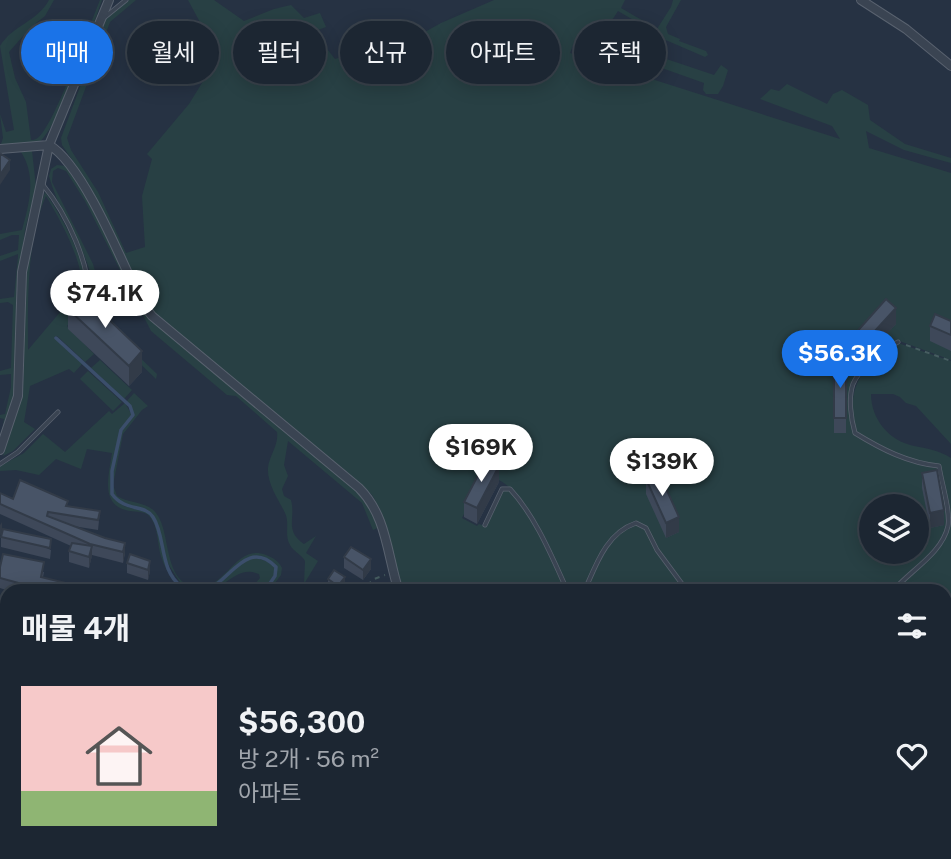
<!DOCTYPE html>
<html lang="ko">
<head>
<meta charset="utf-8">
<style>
  :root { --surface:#1c2632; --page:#29323e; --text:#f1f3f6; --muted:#a0a5ac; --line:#3a434d; --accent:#1a73e8 }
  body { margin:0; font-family:"Public Sans","Noto Sans KR",sans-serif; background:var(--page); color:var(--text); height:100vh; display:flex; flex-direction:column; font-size:26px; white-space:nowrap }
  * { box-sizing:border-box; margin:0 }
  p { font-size:23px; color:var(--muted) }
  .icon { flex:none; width:38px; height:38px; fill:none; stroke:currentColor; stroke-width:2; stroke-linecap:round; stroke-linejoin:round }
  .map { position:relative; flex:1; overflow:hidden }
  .drawer { position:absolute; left:0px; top:584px; width:952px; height:275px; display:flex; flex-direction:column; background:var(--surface); border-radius:21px 21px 0 0; box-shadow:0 4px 18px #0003,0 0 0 2px var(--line) }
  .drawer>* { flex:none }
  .top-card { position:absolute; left:21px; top:21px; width:910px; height:63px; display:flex; gap:14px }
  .buttons { position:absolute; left:859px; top:494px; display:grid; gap:14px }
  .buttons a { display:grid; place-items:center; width:70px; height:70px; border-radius:50%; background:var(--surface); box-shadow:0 4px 18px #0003,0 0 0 2px var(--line); font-size:35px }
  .price { position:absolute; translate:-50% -60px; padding:0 16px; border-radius:24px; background:#fff; color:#222; font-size:23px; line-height:46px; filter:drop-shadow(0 2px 4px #0008) }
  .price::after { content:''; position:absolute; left:50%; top:42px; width:21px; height:16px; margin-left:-10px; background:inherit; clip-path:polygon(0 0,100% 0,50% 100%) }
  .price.on { background:var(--accent); color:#fff }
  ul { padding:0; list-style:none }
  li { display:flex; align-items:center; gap:21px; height:175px; padding:0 21px }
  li+li { border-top:2px solid var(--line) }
  li span { display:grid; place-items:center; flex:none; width:196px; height:140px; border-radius:0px; color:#555 }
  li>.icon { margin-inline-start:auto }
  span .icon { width:84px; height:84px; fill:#fffc; stroke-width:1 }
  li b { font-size:30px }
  h2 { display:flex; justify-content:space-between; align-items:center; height:84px; padding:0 21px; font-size:30px }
  .pill { padding:0 24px; border-radius:32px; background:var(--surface); box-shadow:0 4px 18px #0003,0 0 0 2px var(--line); font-size:24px; line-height:63px }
  .pill.on { background:var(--accent); color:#fff }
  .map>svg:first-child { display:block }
</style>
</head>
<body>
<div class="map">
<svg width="951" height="859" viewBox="0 0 951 859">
  <rect width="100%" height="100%" fill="#263243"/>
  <path fill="#284044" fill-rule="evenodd" d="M49,0H54L45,16L31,27L9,52L15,78L26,102L31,140C32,140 34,140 36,139C52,133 91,21 100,0H102C88,38 65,115 39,143L0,147L3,138L0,114L6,132L14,130L0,46C13,25 37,22 49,0Z
    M129,0H136L110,22L67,138L71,150L98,192L126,253L145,247L142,196L152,159L147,154L189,104L213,65L212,59L205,64L199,62L214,32L201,24L188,0H214L244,21L274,9L291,5L304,18L320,13L326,27L318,30L316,35L335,59L403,39L416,37L441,23L494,0H625L621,8L657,29L671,7L673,0H681L666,27L668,34L680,39L679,41L706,51L708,55L705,57L654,35V32L618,11L601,37L714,75L721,65L728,70L723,86L718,94H706L703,90L704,83L583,40H575L570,53L840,139L832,126L760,99L771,89L779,91L787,84L827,104L833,94L842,90L868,105L870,120L905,144L951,158V163L904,150L866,131L869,148L951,173V360L897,340C884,348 857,368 852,383C847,399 850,419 854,434C880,450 907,465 937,468C940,485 946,504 947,521C947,546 904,573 890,591L690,592L659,549L647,527L636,521C604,532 596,564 582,591H569C555,561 534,508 509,487C502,481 494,477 485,473L462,518L477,526L479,524L485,526L503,490H509C535,518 550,558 566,591H401L380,509L372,495L353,477L152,311L139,290L90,186L62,145L61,138L105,20ZM872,506H917V551H872Z
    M26,151H32L36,187L25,230L17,291L14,394L0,443L4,419L0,418V415L5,414L11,387V374L0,375V371L11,368L13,305L8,302L0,303V299L14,297L18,256V254L0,261V256L18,250L19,235H12L0,240V234L22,230C29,204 37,177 21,152Z
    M57,165L66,166L88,200L140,305L353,487L369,505L380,527L373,530L362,503L288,441L284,465L288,476L282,489L284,496L291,500C296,519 284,530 304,544L316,536L306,553L318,561L304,584L305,561C301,554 294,552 290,545C284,535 290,523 285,513C279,500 267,484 268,468C269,456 279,445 277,432L236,396L227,395L151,331L85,201L66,171L58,168L53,171L52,182L93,264C95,273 99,277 103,285C109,296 106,313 106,325L157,374L156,379L93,318C101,258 63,229 49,176L51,169Z
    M45,192C62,217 99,279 81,309C77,315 71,320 67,326L94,354L85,362L57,336L54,337L82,364L74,373L69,369L30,386L24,422L35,429L13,451L3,456L23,394L25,281L34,226ZM46,196C59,218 92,274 78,298H72L28,350C28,303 26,241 46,196Z
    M898,343L951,361V444L916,406L906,403L900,397L893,394H871C871,419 889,441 914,446C929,449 938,450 951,458V634L945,638V592L894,591C910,576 947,548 950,525C951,512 942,479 940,465C909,461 883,448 856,432C845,389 861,365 898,343Z
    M100,360L132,390L124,399L91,368Z
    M88,371L122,402L113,411L80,379Z
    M134,393L148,406L142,410L123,434L113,485L117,496C129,504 147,501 156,513C172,533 162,585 198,587C226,589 236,543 266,555C273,558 278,560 282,568L281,575L269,591H265C267,581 278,578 276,567C241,528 229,604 183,587L165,559L154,517L145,510L119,502L112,494L113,472L122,431L133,415L130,406L126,402Z
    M125,403L132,415L120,430L111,471V495L124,506L149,513C168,535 156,587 195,591H177V587C172,578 165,569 162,559C157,546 159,528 150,517C146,511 137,512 130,511C99,506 109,475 112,453L87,449L81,469L56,459L39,475L16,470L0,471V466L24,453L43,434L65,452L109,411L112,414Z
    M636,524L645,529L686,592H585L610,542L617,534Z
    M253,557L269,562L275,567L274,575L263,591H255L253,586L260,578L259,574C235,564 226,592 201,591C226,585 234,561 253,557Z"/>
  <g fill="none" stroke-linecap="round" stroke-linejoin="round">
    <path stroke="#3b4e6b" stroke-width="3.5" d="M56,338L130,406L133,415L121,430L112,471V494C125,512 145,504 153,517C166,537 159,571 182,587C221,614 238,529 276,567L275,576L264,592
      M501,852L512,859
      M637,859L640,852"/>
    <defs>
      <path id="service" d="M105,17L126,0
        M43,185C66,213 92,266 88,302
        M0,464L18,452L58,412
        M485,525L502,489H510C536,517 552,557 568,592
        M584,592C596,565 606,533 636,523L646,528L657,550L688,592
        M892,592C909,571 942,554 948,526C951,512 941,481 939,466C908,463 881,449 855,433C851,419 848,398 853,384C859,369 884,349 898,342"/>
      <path id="minor" d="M861,0L906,29L951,66
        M0,149L49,145C83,164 123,264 141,302L152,316L359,488C387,516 387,555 399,592
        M0,450L18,396L22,272L49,145L109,0
        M0,781H7
        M945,784L951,783"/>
    </defs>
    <use href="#service" stroke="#59626f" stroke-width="5"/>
    <use href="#minor" stroke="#59626f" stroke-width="10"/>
    <path stroke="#465d60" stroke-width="2" stroke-dasharray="5 5" stroke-linecap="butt" d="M906,345L951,361
      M360,592L374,579L385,575
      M312,852L315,859"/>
    <use href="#service" stroke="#3a4452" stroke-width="3.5"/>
    <use href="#minor" stroke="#3a4452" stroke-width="8"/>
  </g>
  <path fill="#3e4859" d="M68,309L142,372L129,386L68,329Z
    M951,321V351L930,341V326Z
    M896,324L863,360L853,351V336Z
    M834,362H846V433H834Z
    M922,473L944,525L930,528L922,488Z
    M646,479L679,532L666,538L646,494Z
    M499,482L477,524L464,517V502Z
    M0,493L13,499L100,511L98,530L73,526L125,553L123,563L92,555L89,568L69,562V551L71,546L0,514Z
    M3,529L51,550L50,559L1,547V537Z
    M344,557L371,569L363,580L344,568Z
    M127,563L150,571L148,580L127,573Z
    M0,567L44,572L43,577L86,592H12L0,588Z
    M328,579L345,588L342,592H331L328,590Z
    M7,809V838H0V810Z"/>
  <path fill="#323b48" d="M10,160V170L0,185V175Z
    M896,308V324L863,360V344Z
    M142,351V372L129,386V366Z
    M499,466V482L477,524V508Z
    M944,510V525L930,528V513Z
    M679,517V532L666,538V523Z
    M2,522V532L0,536V525Z
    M125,543V553L123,563V552Z
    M92,546V556L89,568V557Z
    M371,559V569L363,580V570Z
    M150,561V571L148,580V570Z
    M345,577V588L342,592H338V586Z
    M950,807V818L945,825V815Z"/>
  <path fill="#485467" stroke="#323b48" stroke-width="2" d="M1,154L10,160L0,175V156Z
    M82,294L142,351L129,366L68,309Z
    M886,299L896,308L863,344L853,336Z
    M935,314L951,321V335L930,326Z
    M834,362H846V418H834Z
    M486,460L499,466L477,508L464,502Z
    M937,470L944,510L930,513L922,473Z
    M659,473L679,517L666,523L646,479Z
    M20,480L68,501L66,506L100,511L98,520L48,512L47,516L105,538L125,543L123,552L90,544L0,504V493L13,499Z
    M3,529L51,539L50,548L1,537Z
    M72,543L92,546L89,557L69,551Z
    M351,547L371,559L363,570L344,557Z
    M3,554L44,562L41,577L86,588L85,592H52L0,578V567Z
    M130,554L150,561L148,570L127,563Z
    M334,570L345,577L338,586L328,579Z
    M712,586L715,592H701Z
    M945,804L950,807L945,815Z
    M7,809V822L0,823V810Z
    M893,853L902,858L901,859H889Z"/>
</svg>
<div class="buttons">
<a><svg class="icon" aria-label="layers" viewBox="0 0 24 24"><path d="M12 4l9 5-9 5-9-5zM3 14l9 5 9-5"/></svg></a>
</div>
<b class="price" style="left:105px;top:330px">$74.1K</b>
<b class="price on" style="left:840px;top:390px">$56.3K</b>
<b class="price" style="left:481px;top:484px">$169K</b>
<b class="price" style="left:662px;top:498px">$139K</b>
<div class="top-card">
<a class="pill on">매매</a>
<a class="pill">월세</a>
<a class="pill">필터</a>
<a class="pill">신규</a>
<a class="pill">아파트</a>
<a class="pill">주택</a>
</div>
<section class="drawer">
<h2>매물 4개<svg class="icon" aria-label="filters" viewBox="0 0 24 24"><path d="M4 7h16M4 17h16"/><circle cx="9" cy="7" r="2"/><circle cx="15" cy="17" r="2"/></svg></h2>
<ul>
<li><span style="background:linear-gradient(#f6c9c9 75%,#8fb573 0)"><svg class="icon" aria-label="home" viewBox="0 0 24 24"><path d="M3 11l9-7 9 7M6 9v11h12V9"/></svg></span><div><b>$56,300</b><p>방 2개 · 56 m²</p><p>아파트</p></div><svg class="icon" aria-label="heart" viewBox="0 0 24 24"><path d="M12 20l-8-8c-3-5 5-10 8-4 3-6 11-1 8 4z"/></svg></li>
</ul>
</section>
</div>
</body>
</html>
